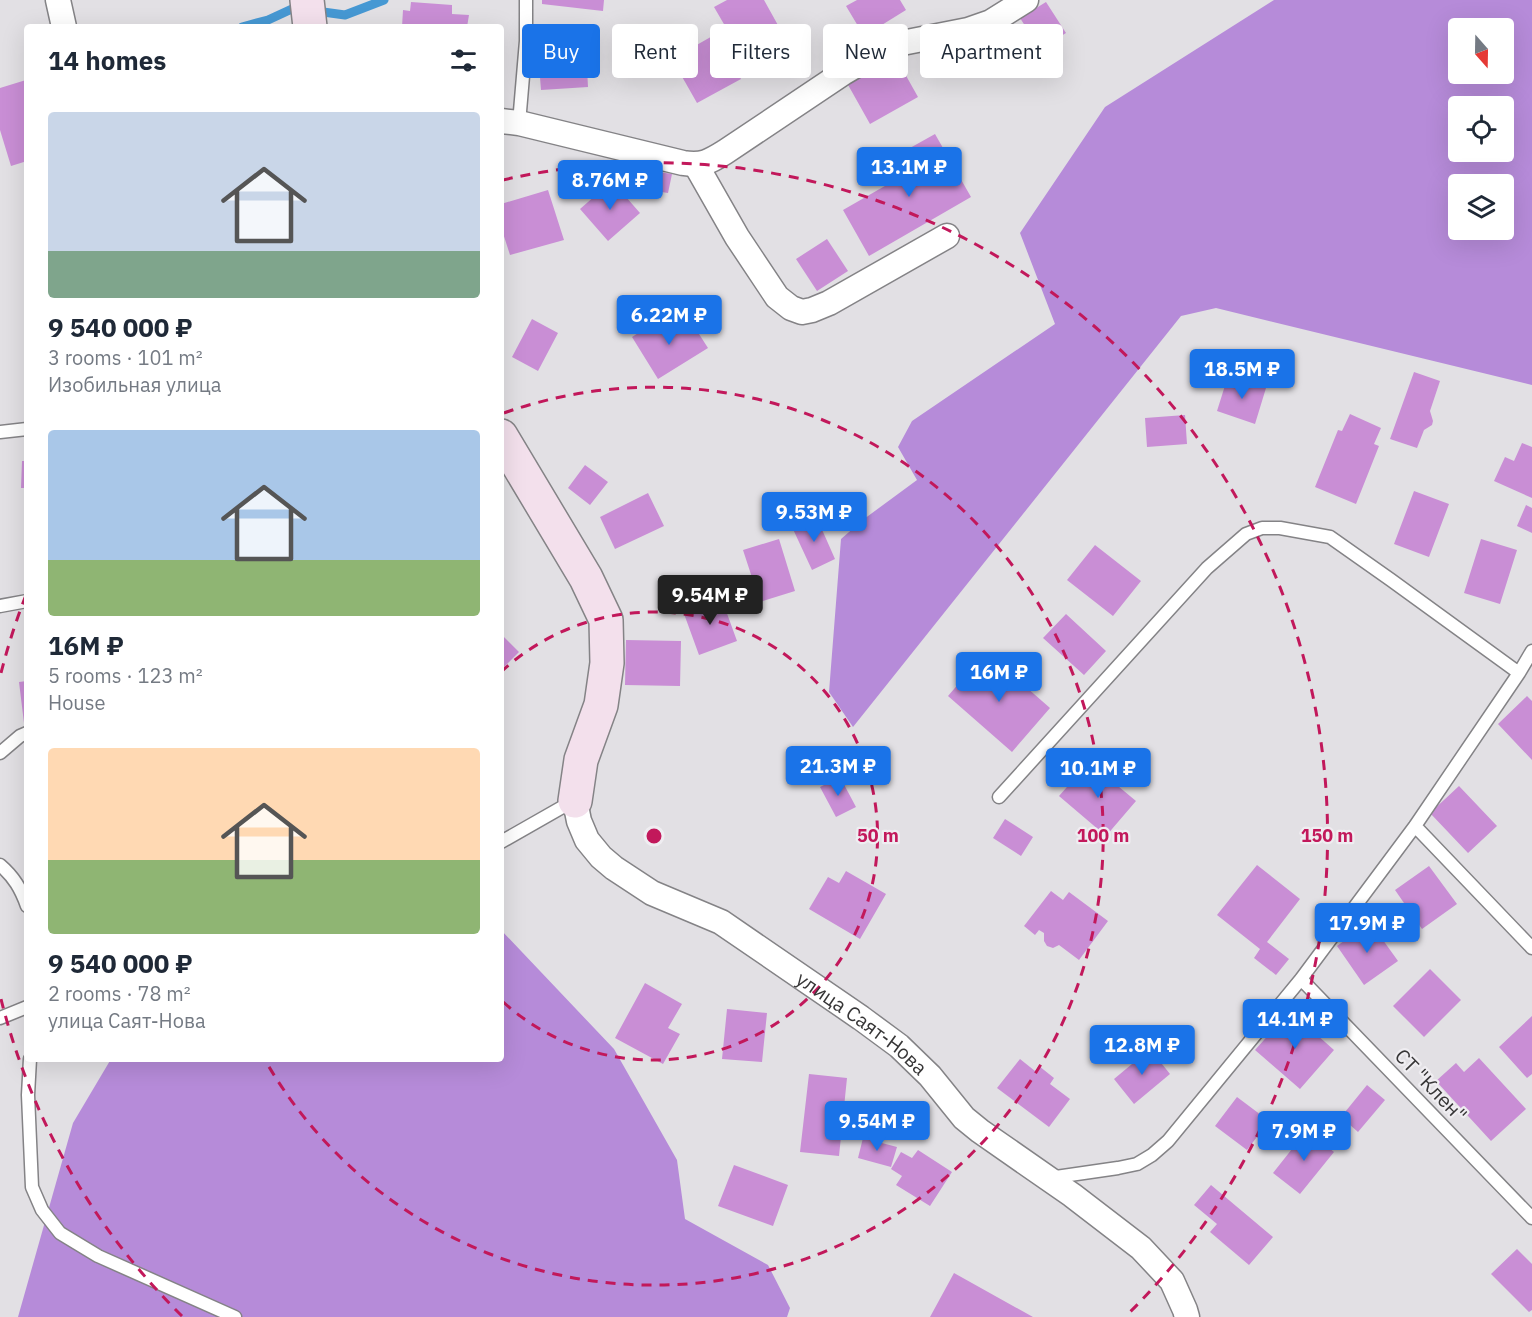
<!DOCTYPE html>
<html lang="en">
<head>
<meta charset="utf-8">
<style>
  :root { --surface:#fff; --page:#f6f6f7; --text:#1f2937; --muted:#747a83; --accent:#1a73e8 }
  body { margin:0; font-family:"IBM Plex Sans",sans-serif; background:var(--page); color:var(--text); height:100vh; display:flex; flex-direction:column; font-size:22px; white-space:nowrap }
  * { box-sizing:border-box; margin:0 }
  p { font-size:20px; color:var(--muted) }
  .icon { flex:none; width:33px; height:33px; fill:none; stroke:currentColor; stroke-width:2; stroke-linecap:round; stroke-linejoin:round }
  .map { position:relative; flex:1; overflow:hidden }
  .drawer { position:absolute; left:24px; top:24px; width:480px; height:1038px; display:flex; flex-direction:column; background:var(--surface); border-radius:6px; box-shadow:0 6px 24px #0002 }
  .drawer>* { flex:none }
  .guide { position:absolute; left:522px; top:24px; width:570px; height:54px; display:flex; gap:12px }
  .needle { width:39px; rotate:160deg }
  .tools { position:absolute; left:1448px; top:18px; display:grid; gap:12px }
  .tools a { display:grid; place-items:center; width:66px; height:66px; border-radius:6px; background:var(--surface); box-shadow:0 6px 24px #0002; font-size:30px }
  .price { position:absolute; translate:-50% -51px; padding:0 14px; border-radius:6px; background:var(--accent); color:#fff; font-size:20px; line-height:39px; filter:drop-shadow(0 2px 3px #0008) }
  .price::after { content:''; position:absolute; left:50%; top:36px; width:18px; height:14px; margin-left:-9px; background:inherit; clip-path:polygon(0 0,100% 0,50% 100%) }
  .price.selected { background:#222; color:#fff }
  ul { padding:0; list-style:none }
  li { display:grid; align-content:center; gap:12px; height:318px; padding:0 24px }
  li span { display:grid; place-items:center; height:186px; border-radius:6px; color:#555 }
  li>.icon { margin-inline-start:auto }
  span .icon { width:108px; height:108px; fill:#fffc; stroke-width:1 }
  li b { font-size:26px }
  h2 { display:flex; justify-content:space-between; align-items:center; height:72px; padding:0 24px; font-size:26px }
  .tag { padding:0 21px; border-radius:6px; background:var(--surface); box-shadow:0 6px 24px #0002; font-size:21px; line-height:54px }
  .tag.selected { background:var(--accent); color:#fff }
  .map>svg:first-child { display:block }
</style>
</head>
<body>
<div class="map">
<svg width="1532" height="1317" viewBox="0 0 1532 1317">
  <rect width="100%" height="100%" fill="#e2e0e4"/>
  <path fill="#b68bd9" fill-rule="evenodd" d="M1274,0H1532V385L1216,308L1181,316L853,727L829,692L841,539L864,519L917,480L898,447L912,421L1055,324L1020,233L1105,107ZM1458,28H1503V74H1458ZM1458,106H1503V152H1458ZM1458,184H1503V230H1458Z
    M501,930L614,1049L677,1160L685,1219L768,1265L790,1308L787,1317H18L73,1123L111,1059H501Z"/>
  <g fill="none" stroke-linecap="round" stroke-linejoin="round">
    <path stroke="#4698d3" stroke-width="9" d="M242,27L268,20L294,8L345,15L384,0"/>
  </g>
  <path fill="#c98ed5" d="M542,0H604L603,11L542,4Z
    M727,0H764L779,27L739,50L714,7Z
    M857,0H900L906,10L864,36L846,6Z
    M411,2L452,5V14L469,15L467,27H402L403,10L410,11Z
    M1046,2L1066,33L1040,49L1020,18Z
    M716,34L741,79L697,103L672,59Z
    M586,49L588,87L541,90L538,52Z
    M895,56L918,97L870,124L847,83Z
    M26,80L27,161L11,166L0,130V88Z
    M935,134L971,197L869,256L843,210L911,171L901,153Z
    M633,168L672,174L668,193L630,187Z
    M612,181L640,213L608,241L580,209Z
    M548,190L564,240L510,255L501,227V204Z
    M827,239L848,271L817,291L796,259Z
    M663,317L672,332L690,320L708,348L658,379L632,337Z
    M532,319L558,333L538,371L512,357Z
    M1414,372L1440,381L1430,411L1433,421L1432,425L1424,430L1417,448L1390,439Z
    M1228,376L1266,388L1255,424L1217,411Z
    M1350,414L1381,428L1374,444L1379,446L1356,504L1315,487L1338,430L1342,431Z
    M1185,415L1187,444L1147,447L1145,418Z
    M1522,443L1532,447V498L1494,481L1505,457L1514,461Z
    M22,461H27V488H21Z
    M585,465L608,482L590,505L568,488Z
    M1414,491L1449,504L1429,557L1394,544Z
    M648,493L664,526L615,549L600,517Z
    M1526,505L1532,508V533L1517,526Z
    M816,516L835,559L812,570L792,527Z
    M779,539L795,591L760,602L743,550Z
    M1481,539L1517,550L1500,604L1464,593Z
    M1095,545L1141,581L1113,616L1067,580Z
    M721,597L737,641L699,655L683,611Z
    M1066,614L1106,651L1084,675L1043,638Z
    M501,634L519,652L501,670Z
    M626,640L681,641L680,686L625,685Z
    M995,660L1050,708L1012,752L948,696L972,668Z
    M27,681V723H24L19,682Z
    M1527,696L1532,701V760L1498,724Z
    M1089,762L1136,801L1106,836L1059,796Z
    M840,777L856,807L836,817L820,787Z
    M1459,786L1497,826L1468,853L1430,813Z
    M1005,819L1033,837L1021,856L993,838Z
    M1257,865L1300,899L1267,942L1289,959L1276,975L1254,958L1260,949L1217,915Z
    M1429,866L1457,904L1422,929L1395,890Z
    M846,871L886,894L860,939L809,909L828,877L839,883Z
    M1051,891L1063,900L1069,892L1108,921L1079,960L1059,945L1053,948L1047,946L1044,941V933L1039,930L1035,935L1024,926Z
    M1370,922L1398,961L1364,985L1337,946Z
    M1430,969L1461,1000L1424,1037L1393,1006Z
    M645,983L682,1004L668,1028L680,1034L663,1064L615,1038Z
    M727,1009L767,1013L762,1062L722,1059Z
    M1290,1011L1334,1050L1300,1089L1255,1050Z
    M1532,1016V1074L1527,1078L1499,1047Z
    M1150,1049L1170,1074L1134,1104L1114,1079Z
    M1479,1058L1526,1109L1491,1141L1436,1081L1456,1063L1464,1072Z
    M1020,1059L1035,1071L1039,1066L1054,1078L1050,1084L1070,1099L1049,1127L997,1088Z
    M809,1074L847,1078L839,1156L800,1152Z
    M1367,1085L1385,1100L1358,1132L1341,1117Z
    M1237,1097L1269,1121L1247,1150L1215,1126Z
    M1307,1130L1334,1152L1300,1194L1273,1173Z
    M863,1138L897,1147L891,1167L858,1158Z
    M918,1150L952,1172L930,1206L896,1185L902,1176L891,1169L901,1152L912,1158Z
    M734,1165L788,1185L773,1226L718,1206Z
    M1211,1185L1273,1237L1249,1265L1210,1232L1217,1224L1194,1205Z
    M1517,1249L1532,1264V1310L1529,1312L1491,1274Z
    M954,1273L1033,1317H930Z"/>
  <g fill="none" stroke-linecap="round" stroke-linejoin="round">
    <defs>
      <path id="lane" d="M519,123L526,41V0
        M0,432L27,429
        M0,606L27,601
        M1519,673L1532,651
        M0,753L20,736L27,733
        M999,797L1207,568L1246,534L1262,528H1280L1330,537L1391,580L1519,673L1415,826L1301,979L1168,1141L1152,1155L1137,1164L1118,1168L1049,1178
        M1415,826L1532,948
        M501,842L573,801
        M0,865C14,877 21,889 27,906
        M1301,979L1532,1218
        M0,1018L27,1007
        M30,1059L28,1095L32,1187L42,1210L60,1233L98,1256L235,1317"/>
      <g id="street">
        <path d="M58,0L64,27"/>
        <path d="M501,121L519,123L683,163C702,166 709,162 725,152L843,73L877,53L902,43L968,30L991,22L1026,0"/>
        <path d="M696,165L737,237L777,297L791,308L802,312L812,310L829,303L947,236"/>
        <path id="s1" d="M575,801L579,821L587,840L601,857L614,868L652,893L721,922L861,1018L899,1046L930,1076L964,1118L980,1131L1072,1195L1141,1248L1172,1281L1185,1310L1187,1317"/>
      </g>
      <path id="secondary" d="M307,0L310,27
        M501,436L586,578L606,620L607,663L601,705L581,760L575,801"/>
    </defs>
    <use href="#lane" stroke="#848386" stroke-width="15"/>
    <use href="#street" stroke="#848386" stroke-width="27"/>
    <use href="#secondary" stroke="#848386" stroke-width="36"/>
    <use href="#lane" stroke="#fff" stroke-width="12"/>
    <use href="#street" stroke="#fff" stroke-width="24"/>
    <use href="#secondary" stroke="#f3e0ec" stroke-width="33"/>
  </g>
  <g fill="none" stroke="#c2185b" stroke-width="3" stroke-dasharray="10 8">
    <path d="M501 672A224 224 0 1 1 501 1000"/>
    <path d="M504 413A449 449 0 1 1 265 1060"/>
    <path d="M182 1316A673 673 0 0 1 1 999M1 673A673 673 0 0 1 26 595M503 180A673 673 0 0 1 1126 1316"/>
  </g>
  <g text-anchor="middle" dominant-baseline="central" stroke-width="4.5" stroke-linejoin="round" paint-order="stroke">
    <g font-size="20" fill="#373637" stroke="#efedf1">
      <text stroke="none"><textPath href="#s1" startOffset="374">улица Саят-Нова</textPath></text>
      <text transform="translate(1431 1085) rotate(46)">СТ "Клен"</text>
    </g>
  </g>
  <circle cx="654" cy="836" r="9" fill="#c2185b" stroke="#efedf1" stroke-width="3"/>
  <g font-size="18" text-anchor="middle" font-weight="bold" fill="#c2185b" stroke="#efedf1" stroke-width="4.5" stroke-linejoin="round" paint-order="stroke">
    <text x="878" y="842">50 m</text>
    <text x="1103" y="842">100 m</text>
    <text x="1327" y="842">150 m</text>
  </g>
</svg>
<div class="tools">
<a><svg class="needle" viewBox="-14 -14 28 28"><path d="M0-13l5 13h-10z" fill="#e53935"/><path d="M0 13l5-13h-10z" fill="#747a83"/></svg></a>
<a><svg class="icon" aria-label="locate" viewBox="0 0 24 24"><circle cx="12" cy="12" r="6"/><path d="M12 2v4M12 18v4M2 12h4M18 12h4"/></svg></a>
<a><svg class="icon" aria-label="layers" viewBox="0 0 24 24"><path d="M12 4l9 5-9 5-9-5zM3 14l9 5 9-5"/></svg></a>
</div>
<b class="price" style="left:909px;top:198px">13.1M ₽</b>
<b class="price" style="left:610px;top:211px">8.76M ₽</b>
<b class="price" style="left:669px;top:346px">6.22M ₽</b>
<b class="price" style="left:1242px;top:400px">18.5M ₽</b>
<b class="price" style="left:814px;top:543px">9.53M ₽</b>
<b class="price selected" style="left:710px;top:626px">9.54M ₽</b>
<b class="price" style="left:999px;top:703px">16M ₽</b>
<b class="price" style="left:838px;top:797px">21.3M ₽</b>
<b class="price" style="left:1098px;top:799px">10.1M ₽</b>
<b class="price" style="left:1367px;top:954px">17.9M ₽</b>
<b class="price" style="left:1295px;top:1050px">14.1M ₽</b>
<b class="price" style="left:1142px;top:1076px">12.8M ₽</b>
<b class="price" style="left:877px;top:1152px">9.54M ₽</b>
<b class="price" style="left:1304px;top:1162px">7.9M ₽</b>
<div class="guide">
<a class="tag selected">Buy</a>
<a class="tag">Rent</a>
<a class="tag">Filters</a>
<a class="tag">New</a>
<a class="tag">Apartment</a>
</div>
<section class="drawer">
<h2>14 homes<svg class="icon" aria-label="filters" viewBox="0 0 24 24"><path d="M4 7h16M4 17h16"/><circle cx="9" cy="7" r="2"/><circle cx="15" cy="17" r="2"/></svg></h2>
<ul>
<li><span style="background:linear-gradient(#c9d6e8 75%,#7fa58c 0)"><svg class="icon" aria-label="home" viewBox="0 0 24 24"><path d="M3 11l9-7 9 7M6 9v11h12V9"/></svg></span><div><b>9 540 000 ₽</b><p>3 rooms · 101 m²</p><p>Изобильная улица</p></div></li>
<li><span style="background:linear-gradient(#a9c7e8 70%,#8fb573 0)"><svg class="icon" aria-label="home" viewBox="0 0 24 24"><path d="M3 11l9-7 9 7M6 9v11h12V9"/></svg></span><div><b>16M ₽</b><p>5 rooms · 123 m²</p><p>House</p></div></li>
<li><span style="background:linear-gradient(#ffd9b3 60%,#8fb573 0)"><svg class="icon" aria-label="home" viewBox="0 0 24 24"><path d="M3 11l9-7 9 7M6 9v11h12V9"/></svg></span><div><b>9 540 000 ₽</b><p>2 rooms · 78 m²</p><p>улица Саят-Нова</p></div></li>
</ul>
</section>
</div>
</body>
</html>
